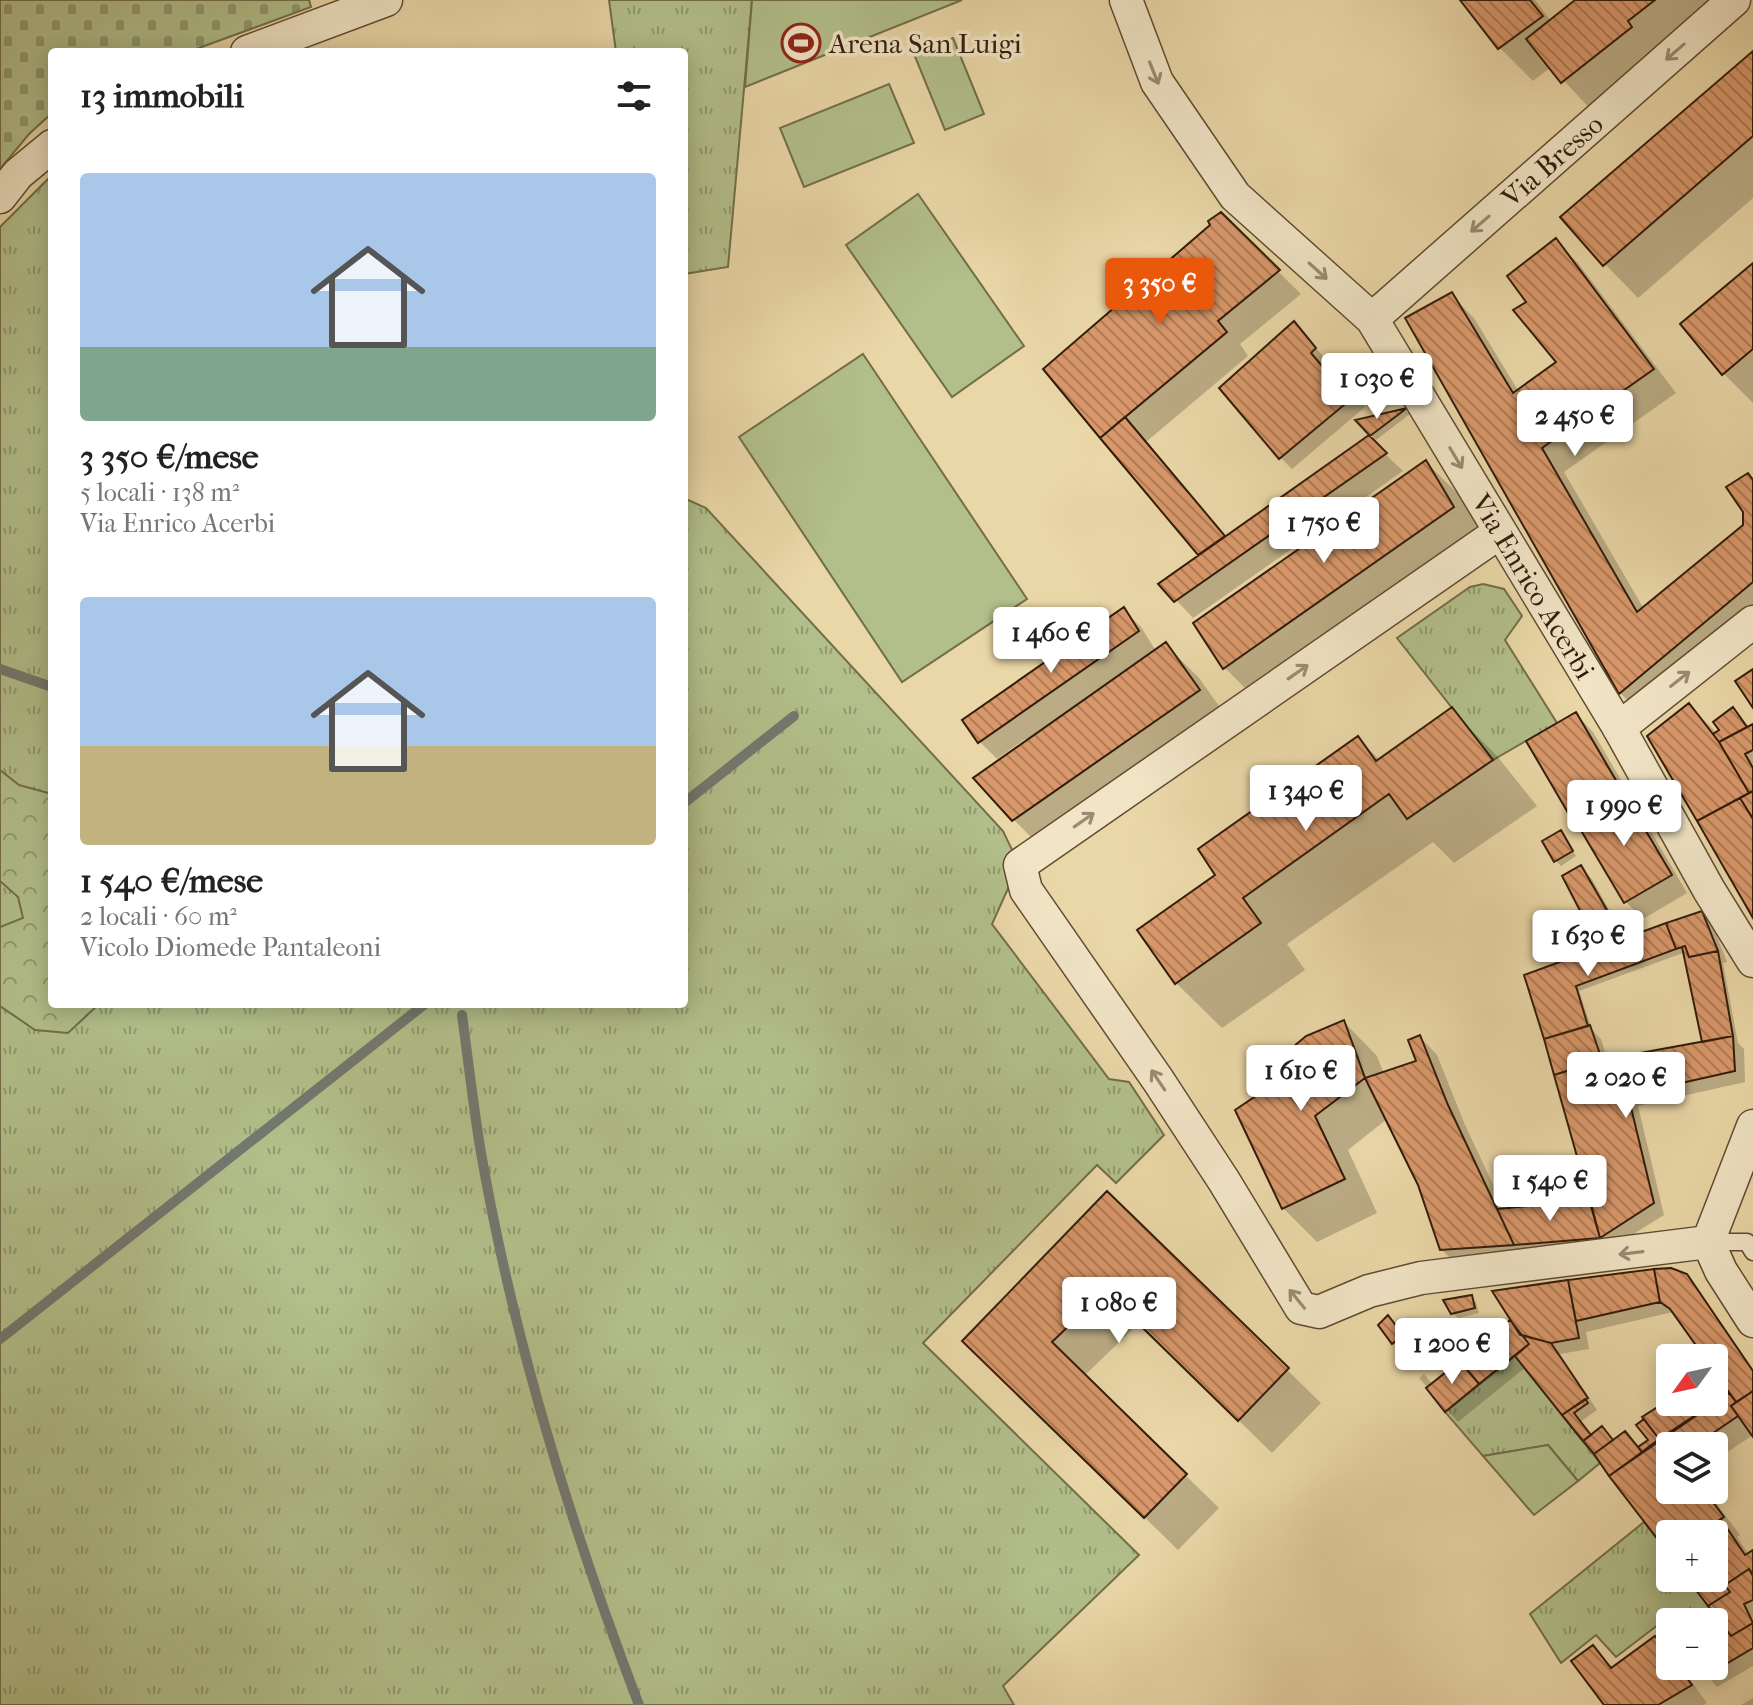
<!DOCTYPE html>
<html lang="it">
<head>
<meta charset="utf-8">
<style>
  :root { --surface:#fff; --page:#f6f6f6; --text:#222; --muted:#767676; --accent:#ea580c }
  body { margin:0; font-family:"IM FELL French Canon",serif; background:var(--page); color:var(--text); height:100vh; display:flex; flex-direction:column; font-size:30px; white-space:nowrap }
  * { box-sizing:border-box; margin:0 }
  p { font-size:26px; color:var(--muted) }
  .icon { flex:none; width:44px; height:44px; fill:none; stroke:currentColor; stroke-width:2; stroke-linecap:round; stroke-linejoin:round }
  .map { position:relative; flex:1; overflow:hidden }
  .panel { position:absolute; left:48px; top:48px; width:640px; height:960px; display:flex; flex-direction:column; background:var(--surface); border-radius:8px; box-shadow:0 4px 20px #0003 }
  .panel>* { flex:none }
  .needle { width:52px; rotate:237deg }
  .tools { position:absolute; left:1656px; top:1344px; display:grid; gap:16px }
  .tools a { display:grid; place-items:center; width:72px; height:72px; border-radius:8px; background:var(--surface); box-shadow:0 4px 20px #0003; font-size:40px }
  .price { position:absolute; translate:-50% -68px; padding:0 18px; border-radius:8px; background:#fff; color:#222; font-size:26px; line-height:52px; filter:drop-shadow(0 2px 4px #0008) }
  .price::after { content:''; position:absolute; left:50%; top:48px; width:24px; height:18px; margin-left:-12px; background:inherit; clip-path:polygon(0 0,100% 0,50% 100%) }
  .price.on { background:var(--accent); color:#fff }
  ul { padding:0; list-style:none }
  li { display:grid; align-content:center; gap:16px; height:424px; padding:0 32px }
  li span { display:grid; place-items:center; height:248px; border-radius:8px; color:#555 }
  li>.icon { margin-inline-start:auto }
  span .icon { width:144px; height:144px; fill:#fffc; stroke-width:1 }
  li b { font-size:34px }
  h2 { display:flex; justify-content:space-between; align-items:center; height:96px; padding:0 32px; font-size:34px }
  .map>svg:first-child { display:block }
</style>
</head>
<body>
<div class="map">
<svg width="1753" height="1705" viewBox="0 0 1753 1705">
  <defs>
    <pattern id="grass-tufts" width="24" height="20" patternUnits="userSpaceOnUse" patternTransform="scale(2)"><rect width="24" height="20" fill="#b2bf8a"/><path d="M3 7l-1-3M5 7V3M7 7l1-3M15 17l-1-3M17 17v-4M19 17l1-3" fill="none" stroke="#919a6f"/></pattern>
    <pattern id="forest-crowns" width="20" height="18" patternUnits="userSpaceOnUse" patternTransform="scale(2)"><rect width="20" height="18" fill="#b2bf8a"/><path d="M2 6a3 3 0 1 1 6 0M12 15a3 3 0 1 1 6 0" fill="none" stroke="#919a6f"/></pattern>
    <pattern id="cemetery-stones" width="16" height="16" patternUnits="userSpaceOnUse" patternTransform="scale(2)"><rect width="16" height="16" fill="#b2bf8a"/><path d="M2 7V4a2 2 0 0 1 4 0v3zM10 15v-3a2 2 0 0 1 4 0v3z" fill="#919a6f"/></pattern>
    <pattern id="building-back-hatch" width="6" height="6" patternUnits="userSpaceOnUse" patternTransform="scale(2)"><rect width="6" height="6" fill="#d8986b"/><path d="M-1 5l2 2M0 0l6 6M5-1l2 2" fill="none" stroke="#b07b56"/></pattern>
  </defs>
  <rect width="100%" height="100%" fill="#ead7a7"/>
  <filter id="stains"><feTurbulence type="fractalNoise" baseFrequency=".0025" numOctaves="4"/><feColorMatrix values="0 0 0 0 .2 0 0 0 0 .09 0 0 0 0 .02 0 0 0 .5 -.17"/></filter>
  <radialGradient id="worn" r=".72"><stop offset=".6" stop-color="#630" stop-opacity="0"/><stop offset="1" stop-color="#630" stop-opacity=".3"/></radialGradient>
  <path fill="url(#grass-tufts)" stroke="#726e4a" stroke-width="2" d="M609,0H752L728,267L684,274V52H616Z
    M52,175V1004H684V498L706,508L1003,831L1019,864L992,924L1109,1079L1129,1082L1164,1135L1116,1183L1097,1165L923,1343L1139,1555L1003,1686L1014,1705H0V227Z
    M1483,584L1504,589L1522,616L1505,640L1557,723L1493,760L1397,638L1470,587Z
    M1515,1356L1600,1463L1578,1481L1548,1445L1483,1456L1445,1412Z
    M1644,1522L1670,1555V1578H1687L1714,1613L1701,1622H1670V1637L1659,1624L1616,1657L1596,1635L1561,1663L1530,1614Z"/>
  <path fill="url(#forest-crowns)" stroke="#726e4a" stroke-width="2" d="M0,770L19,785L52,794V1004H99L68,1033L35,1030L0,1006V927L23,918L18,897L0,881Z"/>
  <path fill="url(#cemetery-stones)" stroke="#726e4a" stroke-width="2" d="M0,0H309L311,7L188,52H52V113L29,134L0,169Z"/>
  <path fill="#b2bf8a" stroke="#726e4a" stroke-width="2" d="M752,0H962L745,87Z
    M953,38L984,114L945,130L914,54Z
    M889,84L914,143L804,187L780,128Z
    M918,194L1024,346L952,397L846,245Z
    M863,354L1027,599L902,682L739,437Z
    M1548,1445L1578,1481L1534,1515L1483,1456Z"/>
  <path fill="#0003" fill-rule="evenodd" d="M1463,0H1535L1551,21L1578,0H1730L1596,115L1551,67L1533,81L1500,48Z
    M1753,53V198L1638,298L1605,264Z
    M1220,214L1301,294L1240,344L1248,356L1146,442L1226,538L1368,438L1403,471L1193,618L1161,584L1201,556L1046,369L1213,225Z
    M1555,241L1578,263L1676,393L1564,472L1644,609L1745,526L1753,481V625L1643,715L1620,693L1451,295L1474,318L1519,392L1559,362L1529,302Z
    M1753,265V403L1724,374Z
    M1305,335L1326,360L1320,365L1329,375L1344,382L1365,407L1292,469L1281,458Z
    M1406,411L1410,414L1376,440L1359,421Z
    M1426,462L1459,495L1486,541L1258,701L1225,668Z
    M1123,610L1141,627L1156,651L1166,645L1199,678L1232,724L1047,853L1014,820L1027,742L1025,739L997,759L979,741Z
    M1689,705L1717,733L1738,715L1748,729L1753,726V914L1650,737Z
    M1452,710L1497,756L1537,806L1454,863L1433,842L1287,944L1305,970L1222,1028L1176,983L1358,739L1380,760Z
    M1576,714L1593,732L1687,893L1643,919L1626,902L1529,742Z
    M1565,838L1576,856L1561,866L1556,861Z
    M1581,868L1592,879L1617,924L1600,934L1589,923L1565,877Z
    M1701,913L1712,924L1727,962L1723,963L1738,1043L1744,1049L1745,1082L1638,1106L1664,1215L1611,1248L1459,1267L1441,1249L1420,1185L1387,1119L1348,1150L1377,1213L1317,1242L1283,1208L1269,1090L1344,1022L1377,1056L1384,1074L1419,1062L1420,1037L1437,1055L1465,1125L1505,1210L1593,1202L1527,976ZM1683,953L1686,956L1706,1043L1608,1061L1601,1039L1592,1030L1579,991Z
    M1107,1194L1321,1403L1272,1453L1139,1323L1084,1376L1219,1508L1178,1550L998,1374Z
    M1670,1270L1686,1276L1693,1282H1691L1753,1374V1435L1714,1461V1446H1670V1490H1706L1740,1535L1737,1537L1749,1555L1753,1553V1666L1717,1687L1699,1666H1714V1624L1721,1620L1689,1578H1714V1534H1670V1553L1526,1367L1458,1422L1419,1378L1424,1374L1433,1385L1513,1320L1496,1293ZM1673,1312L1707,1358H1714L1716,1371L1714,1372V1402L1670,1401L1651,1440L1639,1449L1592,1437L1580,1422L1597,1410L1560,1354L1589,1349L1586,1332Z
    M1471,1297L1476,1302L1479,1313L1458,1318L1453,1313Z
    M1393,1323L1407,1341L1398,1348L1393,1343Z
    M1654,1638L1670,1654V1666H1680L1707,1703L1704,1705H1607L1593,1648L1614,1669Z
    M1753,1698V1705H1741Z"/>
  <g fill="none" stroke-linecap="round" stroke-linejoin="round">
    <path stroke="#737870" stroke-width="10" d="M0,669L52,687
      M684,803L794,716
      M462,1015C468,1059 473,1103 480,1147C512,1334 571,1527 639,1705
      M0,1339L425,1004"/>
  </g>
  <path fill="url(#building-back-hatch)" stroke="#321c0b" stroke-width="2" d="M1460,0H1530L1543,16L1498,49Z
    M1575,0H1655L1628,21L1632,27L1561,83L1526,39Z
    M1753,51V136L1603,266L1560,217Z
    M1221,212L1280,270L1218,321L1227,332L1100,438L1043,369L1210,225L1208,221Z
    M1556,238L1654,369L1542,448L1637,612L1743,525V512L1726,487L1748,473L1753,480V582L1619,694L1405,318L1452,292L1513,393L1556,362L1513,310L1526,302L1507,276Z
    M1753,263V349L1722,375L1680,324Z
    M1294,321L1316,348L1311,353L1328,373L1333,369L1356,395L1279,459L1219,388Z
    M1407,408L1370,436L1355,420Z
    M1125,417L1225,536L1198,555L1100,438Z
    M1369,435L1387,453L1174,602L1158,584Z
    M1426,460L1454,507L1223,669L1193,623Z
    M1124,607L1139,631L978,743L962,720Z
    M1166,642L1200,690L1012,821L973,778Z
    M1753,669V708L1735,681Z
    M1689,703L1719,742L1749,793L1697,821L1647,736Z
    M1452,707L1493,760L1407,819L1389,794L1243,898L1261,923L1175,984L1137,930L1215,875L1198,849L1358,736L1376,761Z
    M1733,707L1747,727L1719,742L1713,734L1719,730L1713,722Z
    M1576,712L1624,794L1574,823L1526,741Z
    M1753,724V750L1745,754L1753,768V791L1749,793L1719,742Z
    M1753,791V819L1740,798Z
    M1624,794L1672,875L1624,903L1576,822Z
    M1740,798L1753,819V918L1697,821Z
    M1561,830L1573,851L1554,862L1542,841Z
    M1581,865L1608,912L1587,924L1562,876Z
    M1702,911L1718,951L1689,957L1685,946L1676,949L1666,923Z
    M1666,923L1676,949L1576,986L1588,1026L1544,1039L1524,975Z
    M1685,946L1689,957L1718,951L1733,1036L1702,1042L1682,947Z
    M1344,1020L1365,1078L1315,1116L1345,1179L1282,1209L1235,1110L1266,1089L1262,1073L1306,1036Z
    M1590,1025L1602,1060L1554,1075L1544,1039Z
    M1420,1035L1448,1105L1514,1245L1440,1250L1418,1185L1365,1078L1416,1061L1408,1040Z
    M1733,1036L1735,1071L1628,1095L1654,1203L1600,1238L1554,1075L1602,1060Z
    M1107,1191L1289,1368L1238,1421L1105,1291L1052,1342L1187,1474L1144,1518L962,1341Z
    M1590,1200L1600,1238L1514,1245L1497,1209Z
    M1671,1268L1687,1274L1753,1371V1391L1736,1402L1714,1371V1358H1705L1670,1309L1660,1302L1654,1269Z
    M1654,1269L1660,1302L1576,1321L1568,1280Z
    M1568,1280L1579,1338L1551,1343L1520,1335L1492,1291Z
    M1472,1295L1475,1308L1451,1314L1443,1300Z
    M1388,1315L1403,1335L1392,1344L1378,1325Z
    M1510,1320L1529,1344L1479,1384L1460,1361Z
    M1522,1335L1551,1343L1588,1398L1562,1415L1515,1356L1529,1344Z
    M1460,1361L1479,1384L1445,1412L1426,1388Z
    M1714,1371L1729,1393L1659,1439L1642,1417L1670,1399V1402H1714Z
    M1753,1391V1437L1731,1406Z
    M1729,1393L1736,1402L1731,1406L1738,1416L1694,1446H1670V1490H1704L1724,1517L1699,1534H1670L1669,1554L1609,1476Z
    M1585,1399L1588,1403L1574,1413L1591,1435L1583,1441L1562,1415Z
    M1644,1419L1659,1439L1642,1452L1638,1447L1648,1440L1636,1425Z
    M1602,1426L1613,1440L1594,1454L1583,1441Z
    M1625,1431L1642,1452L1609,1476L1594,1454Z
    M1721,1519L1745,1555L1753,1550V1574L1749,1569L1725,1585L1730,1592L1708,1606L1687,1578H1714V1534H1699Z
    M1749,1569L1753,1576V1600L1744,1604L1753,1623L1731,1636L1708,1606L1730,1592L1725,1585Z
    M1718,1619L1728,1632L1714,1641V1622Z
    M1753,1623V1648L1704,1677L1697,1666H1714V1641L1728,1632L1731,1636Z
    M1655,1636L1670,1656V1666H1678L1692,1685L1658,1705H1604L1571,1661L1593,1645L1611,1668Z"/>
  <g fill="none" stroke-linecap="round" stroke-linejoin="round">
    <defs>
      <path id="lane" d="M1708,1242H1747L1753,1252"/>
      <g id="street">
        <path id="s1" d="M1126,0L1157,82L1235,196L1372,319L1619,728L1709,890L1753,961"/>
        <path d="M247,52L386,0"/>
        <path d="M0,197L18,174L52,146"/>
        <path id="s2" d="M1372,319L1734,0"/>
        <path d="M1500,532L1020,865L1026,890L1158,1080L1224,1181L1301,1308L1319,1312L1369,1291L1421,1278L1708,1242"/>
        <path d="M1619,728L1753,622"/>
        <path d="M1708,1242L1753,1126"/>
        <path d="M1708,1242L1721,1271L1753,1321"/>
      </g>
    </defs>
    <use href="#lane" stroke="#604b32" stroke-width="19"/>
    <use href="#street" stroke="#604b32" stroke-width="35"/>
    <use href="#lane" stroke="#f1e5c6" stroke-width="16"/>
    <use href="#street" stroke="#f1e5c6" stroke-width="32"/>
  </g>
  <defs><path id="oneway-shaft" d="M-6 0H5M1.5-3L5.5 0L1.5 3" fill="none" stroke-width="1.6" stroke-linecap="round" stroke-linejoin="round" transform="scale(2)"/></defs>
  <g stroke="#9b8b72">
    <use href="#oneway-shaft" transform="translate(1675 52) rotate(139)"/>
    <use href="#oneway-shaft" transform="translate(1154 73) rotate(68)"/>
    <use href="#oneway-shaft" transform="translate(1480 224) rotate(139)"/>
    <use href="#oneway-shaft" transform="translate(1318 271) rotate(42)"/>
    <use href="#oneway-shaft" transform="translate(1456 458) rotate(59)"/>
    <use href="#oneway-shaft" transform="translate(1298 672) rotate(-35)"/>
    <use href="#oneway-shaft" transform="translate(1680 679) rotate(-38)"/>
    <use href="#oneway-shaft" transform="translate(1084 820) rotate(-35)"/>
    <use href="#oneway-shaft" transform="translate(1158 1080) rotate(-124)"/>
    <use href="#oneway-shaft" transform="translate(1631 1253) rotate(173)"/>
    <use href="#oneway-shaft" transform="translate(1297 1299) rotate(-129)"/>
  </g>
  <defs>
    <symbol id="stadium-ring" viewBox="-11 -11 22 22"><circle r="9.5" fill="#f1e5c6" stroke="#8f2418" stroke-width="1.5"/><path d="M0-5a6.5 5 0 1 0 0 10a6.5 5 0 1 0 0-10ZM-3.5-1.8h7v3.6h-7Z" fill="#8f2418"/></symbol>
  </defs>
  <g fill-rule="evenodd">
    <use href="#stadium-ring" x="779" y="21" width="44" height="44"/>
  </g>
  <g text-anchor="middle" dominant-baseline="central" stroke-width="7" stroke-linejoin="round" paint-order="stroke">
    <g font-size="28" fill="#321c0b" stroke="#f1e5c6" text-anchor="start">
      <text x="829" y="43">Arena San Luigi</text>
    </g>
    <g font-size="28" fill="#321c0b" stroke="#f1e5c6">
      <text stroke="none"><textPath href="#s2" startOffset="240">Via Bresso</textPath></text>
      <text stroke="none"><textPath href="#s1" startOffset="722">Via Enrico Acerbi</textPath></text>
    </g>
  </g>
  <rect width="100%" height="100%" filter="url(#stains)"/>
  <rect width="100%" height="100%" fill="url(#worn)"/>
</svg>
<div class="tools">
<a><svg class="needle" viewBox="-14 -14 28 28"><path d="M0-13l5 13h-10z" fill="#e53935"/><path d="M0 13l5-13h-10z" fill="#767676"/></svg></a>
<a><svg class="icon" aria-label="layers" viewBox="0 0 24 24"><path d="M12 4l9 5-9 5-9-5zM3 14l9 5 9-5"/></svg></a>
<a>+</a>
<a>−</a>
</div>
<b class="price on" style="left:1160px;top:326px">3 350 €</b>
<b class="price" style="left:1377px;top:421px">1 030 €</b>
<b class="price" style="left:1575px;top:458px">2 450 €</b>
<b class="price" style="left:1324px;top:565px">1 750 €</b>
<b class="price" style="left:1051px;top:675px">1 460 €</b>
<b class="price" style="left:1306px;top:833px">1 340 €</b>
<b class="price" style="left:1624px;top:848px">1 990 €</b>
<b class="price" style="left:1588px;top:978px">1 630 €</b>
<b class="price" style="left:1301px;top:1113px">1 610 €</b>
<b class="price" style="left:1626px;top:1120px">2 020 €</b>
<b class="price" style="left:1550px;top:1223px">1 540 €</b>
<b class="price" style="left:1119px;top:1345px">1 080 €</b>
<b class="price" style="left:1452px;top:1386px">1 200 €</b>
<section class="panel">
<h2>13 immobili<svg class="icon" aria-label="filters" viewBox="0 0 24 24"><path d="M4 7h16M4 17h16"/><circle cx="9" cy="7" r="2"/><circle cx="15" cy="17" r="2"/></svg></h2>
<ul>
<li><span style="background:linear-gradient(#a9c7e8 70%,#7fa58c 0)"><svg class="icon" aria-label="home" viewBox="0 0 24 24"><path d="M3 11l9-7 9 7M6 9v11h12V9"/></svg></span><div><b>3 350 €/mese</b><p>5 locali · 138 m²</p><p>Via Enrico Acerbi</p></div></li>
<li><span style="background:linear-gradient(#a9c7e8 60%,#c2b280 0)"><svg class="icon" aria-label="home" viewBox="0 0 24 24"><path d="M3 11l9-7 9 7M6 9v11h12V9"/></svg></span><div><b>1 540 €/mese</b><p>2 locali · 60 m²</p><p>Vicolo Diomede Pantaleoni</p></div></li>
</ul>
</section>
</div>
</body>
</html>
